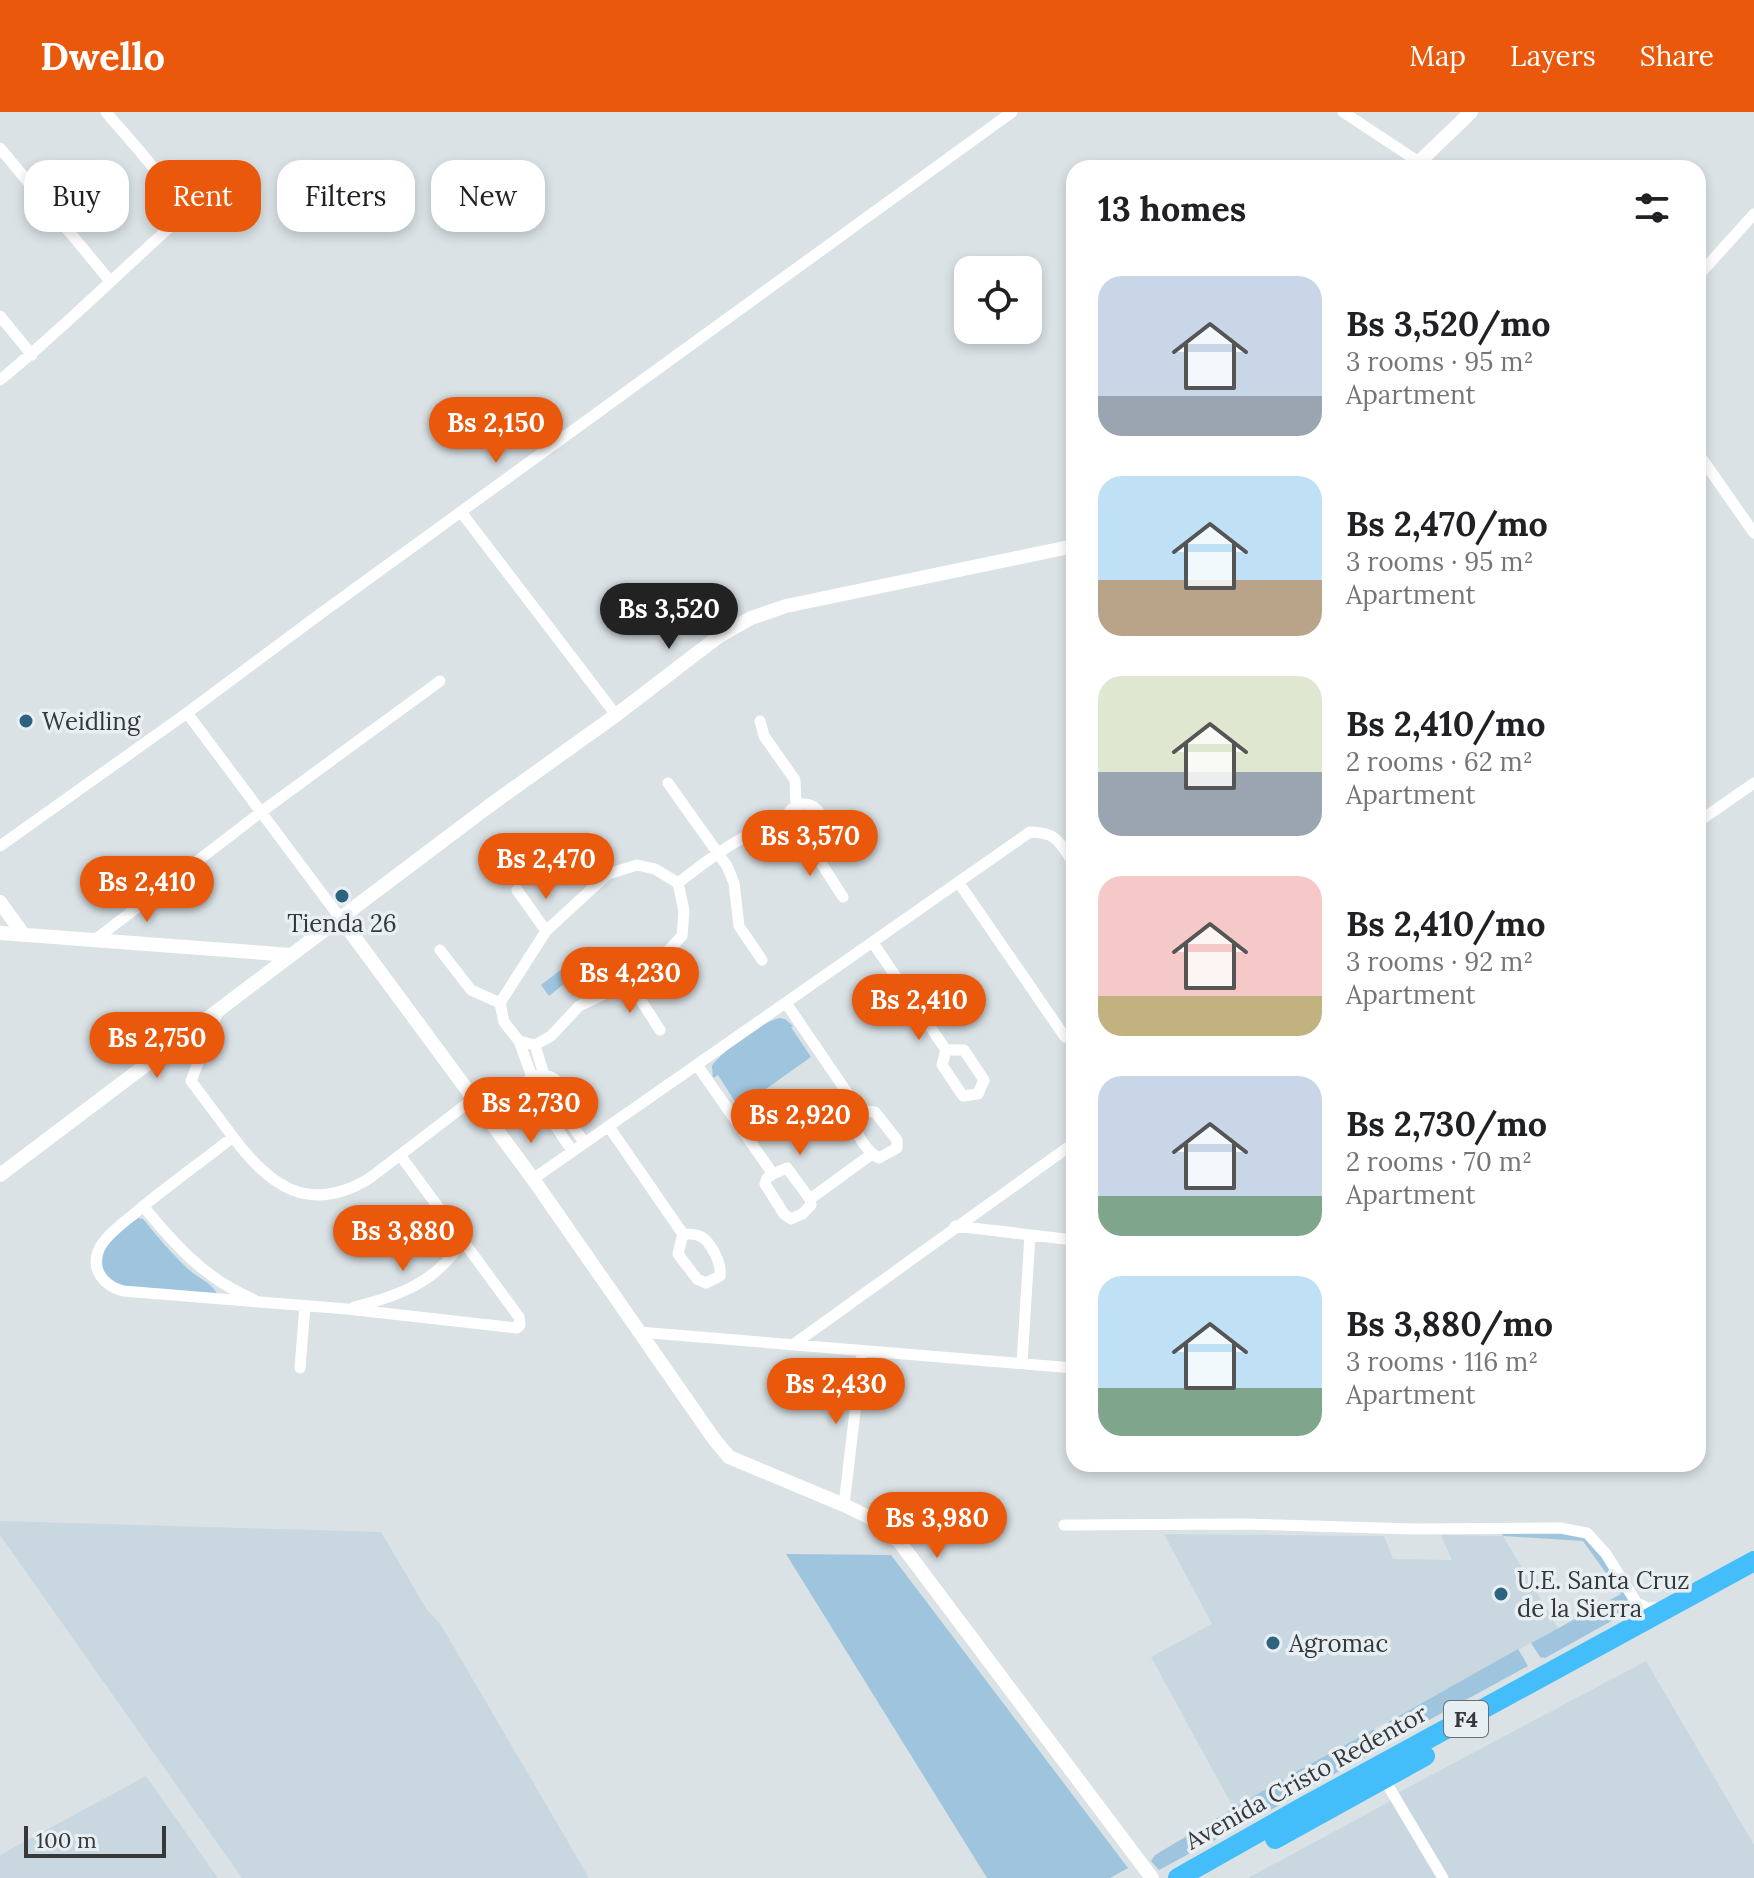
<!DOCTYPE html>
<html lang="en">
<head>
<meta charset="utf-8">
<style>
  :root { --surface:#fff; --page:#f6f6f6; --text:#202124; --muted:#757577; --accent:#ea580c }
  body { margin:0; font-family:Lora,serif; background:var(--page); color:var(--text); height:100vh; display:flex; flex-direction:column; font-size:30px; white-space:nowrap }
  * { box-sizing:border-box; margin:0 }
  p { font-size:26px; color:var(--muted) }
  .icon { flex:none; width:44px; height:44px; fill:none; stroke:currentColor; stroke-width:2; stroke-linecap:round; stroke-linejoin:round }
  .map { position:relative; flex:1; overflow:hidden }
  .sheet { position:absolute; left:1066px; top:48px; width:640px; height:1312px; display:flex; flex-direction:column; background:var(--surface); border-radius:24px; box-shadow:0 4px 12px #0003 }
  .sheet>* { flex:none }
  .guide { position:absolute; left:24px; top:48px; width:760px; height:72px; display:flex; gap:16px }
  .buttons { position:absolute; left:954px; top:144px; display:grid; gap:16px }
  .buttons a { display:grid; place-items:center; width:88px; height:88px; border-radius:16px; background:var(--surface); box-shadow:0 4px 12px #0003; font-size:40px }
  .scale { position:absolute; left:24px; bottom:20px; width:142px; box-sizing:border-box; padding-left:8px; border:4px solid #36383a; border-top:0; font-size:22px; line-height:28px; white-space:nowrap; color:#36383a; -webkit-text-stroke:6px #e7eff3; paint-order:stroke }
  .price { position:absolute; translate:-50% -68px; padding:0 18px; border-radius:28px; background:var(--accent); color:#fff; font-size:26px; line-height:52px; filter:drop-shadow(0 2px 4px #0008) }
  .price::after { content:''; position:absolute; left:50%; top:48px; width:24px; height:18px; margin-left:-12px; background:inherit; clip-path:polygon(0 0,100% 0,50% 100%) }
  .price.selected { background:#222; color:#fff }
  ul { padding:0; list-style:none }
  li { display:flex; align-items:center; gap:24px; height:200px; padding:0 32px }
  li span { display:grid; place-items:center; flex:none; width:224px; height:160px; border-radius:24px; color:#555 }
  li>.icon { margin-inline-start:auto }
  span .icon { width:96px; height:96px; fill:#fffc; stroke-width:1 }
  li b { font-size:34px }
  h2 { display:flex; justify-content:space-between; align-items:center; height:96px; padding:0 32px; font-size:34px }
  .tag { padding:0 28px; border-radius:24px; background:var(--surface); box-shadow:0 4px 12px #0003; font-size:28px; line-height:72px }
  .tag.selected { background:var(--accent); color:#fff }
  header { display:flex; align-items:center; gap:48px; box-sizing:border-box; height:112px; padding:0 40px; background:var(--accent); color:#fff }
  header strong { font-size:38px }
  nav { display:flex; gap:44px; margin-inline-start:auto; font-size:28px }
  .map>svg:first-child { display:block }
</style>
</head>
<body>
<header>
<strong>Dwello</strong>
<nav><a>Map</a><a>Layers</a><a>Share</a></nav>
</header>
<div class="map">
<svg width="1754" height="1766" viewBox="0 0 1754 1766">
  <rect width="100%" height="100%" fill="#dae2e6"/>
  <path fill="#c8d7e0" d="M0,1409L381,1420L427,1498L441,1513L589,1766H242L0,1423Z
    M1164,1422L1384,1424L1393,1447L1452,1448L1441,1423L1503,1424L1558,1516L1292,1662L1234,1697L1151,1545L1212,1512Z
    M1646,1549L1754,1733V1766H1248L1387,1691L1403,1678Z
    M146,1664L218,1766H0V1743Z"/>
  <path fill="#9ec5dd" d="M567,853L575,863L549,884L541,873Z
    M779,906L785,907L793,914L791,915L811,945L739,996L718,963L713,966L712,954C723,938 761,911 779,906Z
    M137,1106L143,1107C157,1124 171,1141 188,1157C197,1165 212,1171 218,1183L120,1175L103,1160C99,1131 116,1123 137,1106Z
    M1501,1419C1522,1420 1565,1415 1583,1424C1605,1436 1619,1469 1631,1490L1626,1501L1545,1546L1540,1545L1531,1531L1621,1482L1583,1429L1503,1424Z
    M786,1442L891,1443L1128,1756L1110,1766H987Z
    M1518,1537L1528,1554L1396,1626L1387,1618L1388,1610Z
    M1374,1617L1380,1626V1637L1305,1678L1299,1674L1292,1662Z
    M1283,1667L1292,1681L1291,1687L1159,1758L1151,1749L1155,1743Z"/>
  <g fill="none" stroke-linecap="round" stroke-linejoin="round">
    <path stroke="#fff" stroke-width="11" d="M1343,0L1428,56
      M0,36L110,169
      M1698,164L1754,102
      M0,204L32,243
      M0,268C59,220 112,167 169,116C173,111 177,106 177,99C176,75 122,20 106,0
      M1698,341L1754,421
      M461,400L616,603
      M187,601L341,807
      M760,609L764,624L795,668L796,694
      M668,671L727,754L734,771L739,814L762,848
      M786 710a18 18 0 1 1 36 0a18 18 0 1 1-36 0Z
      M1698,710L1754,671
      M591,726L608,762
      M806,728L843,785
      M0,734L187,601L320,502L1012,0
      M959,771L1065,925
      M517,778L546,819
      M96,827L261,700L440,569
      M873,831L946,938L942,953L963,984L978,982L984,968L964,938H946
      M440,838L471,878L500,891
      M629,870L660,918
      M786,891L859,998L875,1000L897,1028V1036L879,1046C866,1039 855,1021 853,1007L859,998
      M219,897L191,969L233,1025
      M519,929L535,933L551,924L579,894L629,870L661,846L682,824L684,799L678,771
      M535,933L544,963
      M697,953L773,1062L767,1066L765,1072L784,1102L791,1107L802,1102L811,1093L810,1087L872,1042
      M521 984a21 21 0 1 1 42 0a21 21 0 1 1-42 0Z
      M532,965L519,929L504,910L500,891L546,819L608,762L637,753L655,757L678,771C709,748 745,716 786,713
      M559,995L584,1030
      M549,1004L572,1039
      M609,1015L683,1122L678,1142L697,1167L706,1171L720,1164C722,1152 710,1126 697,1123C696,1122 684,1122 683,1122
      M400,1043L519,1205L520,1213L517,1216L347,1197L123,1179C101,1173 88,1153 102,1132C110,1120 123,1111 134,1102C166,1075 200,1051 233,1025C270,1075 310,1103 370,1066L473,987
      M773,1062L787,1056L810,1087
      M533,1067L1030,720C1057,720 1060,731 1074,752
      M143,1094C175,1133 205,1167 253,1187
      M955,1114L1074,1128
      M354,1195C399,1184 437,1170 462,1129
      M639,1220L1074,1256
      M794,1232L1074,1031
      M1022,1251L1030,1123
      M300,1256L305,1194
      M844,1393L862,1240
      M1064,1413L1243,1412L1414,1417L1560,1416L1587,1421L1606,1442L1636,1490L1647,1496H1661
      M1384,1667L1443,1766"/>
    <path stroke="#fff" stroke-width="14" d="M1413,56L1471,0
      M0,790L23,822
      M341,807L533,1067L714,1327L729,1345L844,1393L881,1411L895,1424L1152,1766
      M0,821L291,843
      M0,1063L489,694L616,603L718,525L751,506L786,494L1074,434"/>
    <path stroke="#44befa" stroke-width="20" d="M1275,1727L1425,1644
      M1178,1766L1305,1694L1754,1449"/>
  </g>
  <g fill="#2e637f" stroke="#e7eff3" stroke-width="3">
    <circle cx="26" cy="609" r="8"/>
    <circle cx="342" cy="784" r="8"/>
    <circle cx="1501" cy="1482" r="8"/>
    <circle cx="1273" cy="1531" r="8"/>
  </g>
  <g text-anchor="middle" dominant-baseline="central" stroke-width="7" stroke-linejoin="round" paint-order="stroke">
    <rect fill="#e7eff3" stroke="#6b6f72" stroke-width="2" x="1444" y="1589" width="44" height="36" rx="6"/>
    <g font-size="22" font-weight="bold" fill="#36383a">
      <text x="1466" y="1607">F4</text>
    </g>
    <g font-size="24" fill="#36383a" stroke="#e7eff3" text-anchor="start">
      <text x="42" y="609">Weidling</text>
      <text x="342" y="811" text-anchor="middle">Tienda 26</text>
      <text x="1517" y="1468">U.E. Santa Cruz<tspan x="1517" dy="28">de la Sierra</tspan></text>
      <text x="1289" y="1531">Agromac</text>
    </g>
    <g font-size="24" fill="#36383a" stroke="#e7eff3">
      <text transform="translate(1306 1665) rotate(-29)">Avenida Cristo Redentor</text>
    </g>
  </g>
</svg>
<div class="buttons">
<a><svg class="icon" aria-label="locate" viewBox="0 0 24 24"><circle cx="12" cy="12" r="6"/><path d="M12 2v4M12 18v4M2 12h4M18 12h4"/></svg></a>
</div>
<div class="scale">100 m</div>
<b class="price" style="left:496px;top:353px">Bs 2,150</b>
<b class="price selected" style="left:669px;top:539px">Bs 3,520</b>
<b class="price" style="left:810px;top:766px">Bs 3,570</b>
<b class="price" style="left:546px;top:789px">Bs 2,470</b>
<b class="price" style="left:147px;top:812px">Bs 2,410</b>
<b class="price" style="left:630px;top:903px">Bs 4,230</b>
<b class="price" style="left:919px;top:930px">Bs 2,410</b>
<b class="price" style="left:157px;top:968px">Bs 2,750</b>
<b class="price" style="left:531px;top:1033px">Bs 2,730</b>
<b class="price" style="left:800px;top:1045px">Bs 2,920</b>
<b class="price" style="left:403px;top:1161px">Bs 3,880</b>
<b class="price" style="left:836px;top:1314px">Bs 2,430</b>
<b class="price" style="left:937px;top:1448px">Bs 3,980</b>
<div class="guide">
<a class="tag">Buy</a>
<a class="tag selected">Rent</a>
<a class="tag">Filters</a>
<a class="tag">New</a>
</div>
<section class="sheet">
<h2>13 homes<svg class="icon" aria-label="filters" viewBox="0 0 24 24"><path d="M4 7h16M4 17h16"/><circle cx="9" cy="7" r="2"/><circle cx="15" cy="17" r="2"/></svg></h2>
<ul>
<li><span style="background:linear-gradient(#c9d6e8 75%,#9aa5b1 0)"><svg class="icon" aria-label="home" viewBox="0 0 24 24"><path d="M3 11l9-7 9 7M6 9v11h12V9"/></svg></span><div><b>Bs 3,520/mo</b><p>3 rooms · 95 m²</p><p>Apartment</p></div></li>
<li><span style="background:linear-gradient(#bfe0f5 65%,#b9a48a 0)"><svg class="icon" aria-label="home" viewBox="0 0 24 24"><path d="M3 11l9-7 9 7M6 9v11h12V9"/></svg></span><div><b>Bs 2,470/mo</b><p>3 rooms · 95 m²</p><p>Apartment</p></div></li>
<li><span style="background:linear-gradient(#dfe7d0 60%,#9aa5b1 0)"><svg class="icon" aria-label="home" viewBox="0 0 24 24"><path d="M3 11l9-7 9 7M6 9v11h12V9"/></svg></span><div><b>Bs 2,410/mo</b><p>2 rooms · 62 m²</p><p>Apartment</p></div></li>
<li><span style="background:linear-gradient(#f6c9c9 75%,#c2b280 0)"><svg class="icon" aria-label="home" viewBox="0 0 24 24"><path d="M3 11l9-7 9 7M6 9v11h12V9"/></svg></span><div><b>Bs 2,410/mo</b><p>3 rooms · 92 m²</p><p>Apartment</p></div></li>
<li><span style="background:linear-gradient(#c9d6e8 75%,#7fa58c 0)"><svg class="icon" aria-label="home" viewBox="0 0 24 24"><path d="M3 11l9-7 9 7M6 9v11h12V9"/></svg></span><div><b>Bs 2,730/mo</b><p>2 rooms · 70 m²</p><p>Apartment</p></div></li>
<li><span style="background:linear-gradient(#bfe0f5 70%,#7fa58c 0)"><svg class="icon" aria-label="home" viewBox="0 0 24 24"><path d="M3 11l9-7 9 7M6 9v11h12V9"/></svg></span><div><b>Bs 3,880/mo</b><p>3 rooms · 116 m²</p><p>Apartment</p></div></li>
</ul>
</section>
</div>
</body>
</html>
